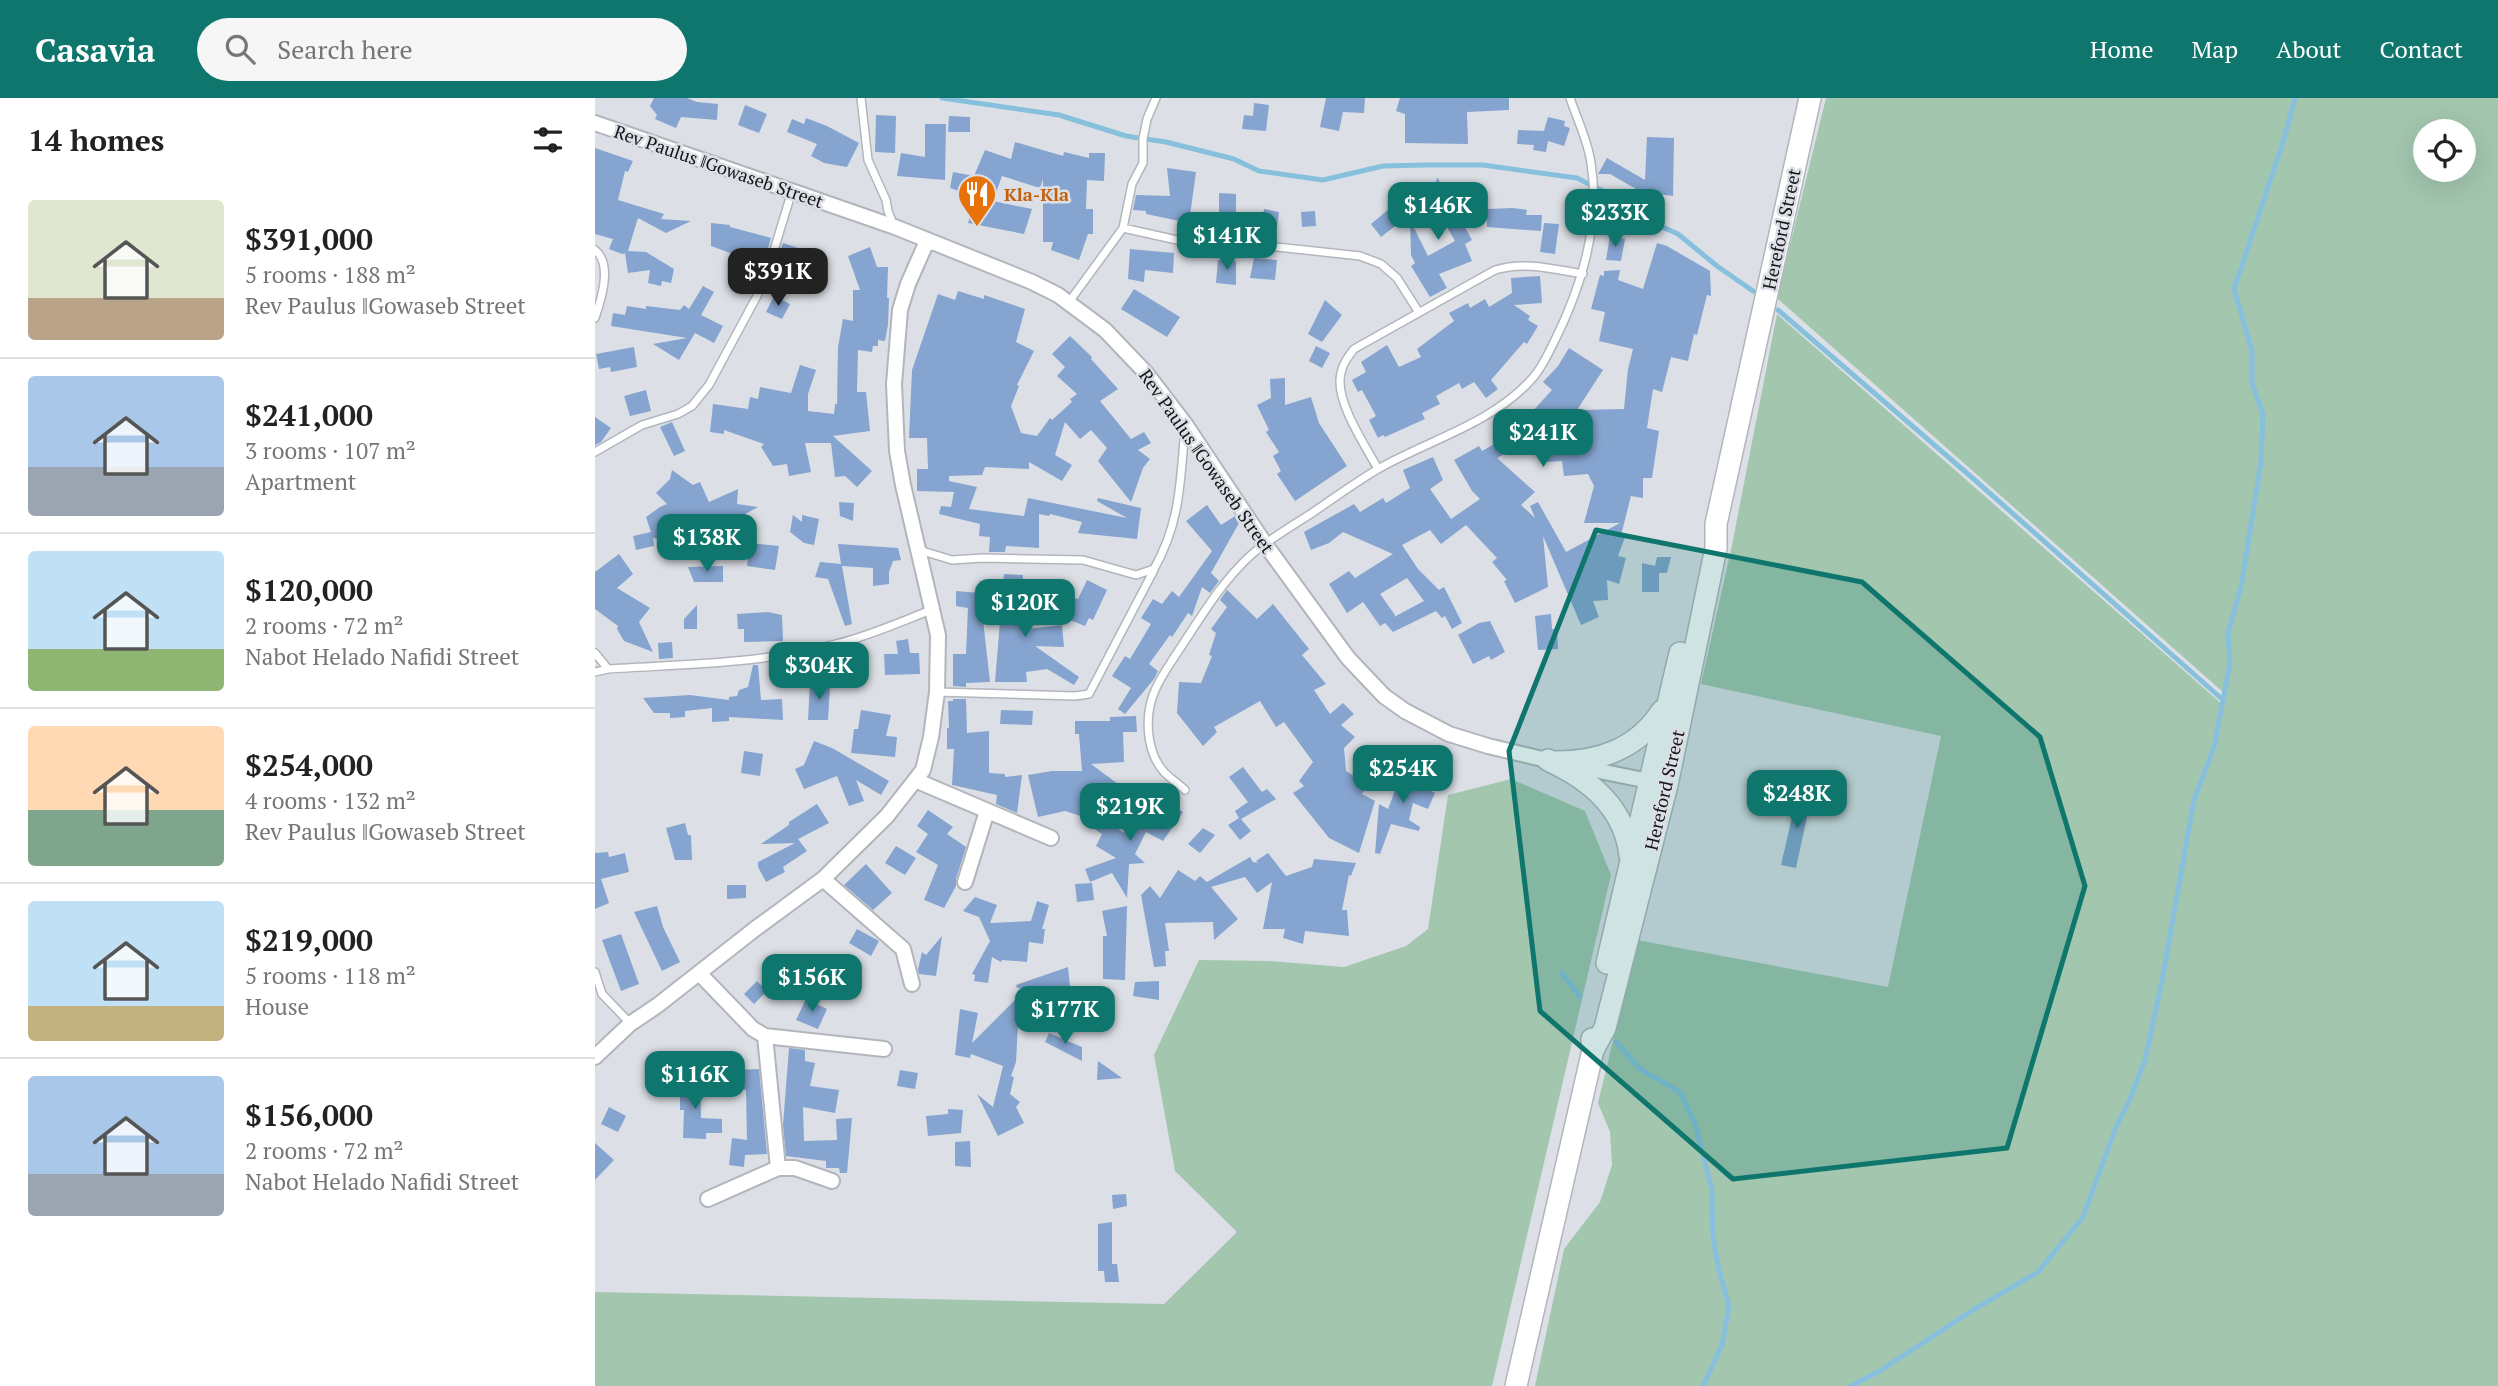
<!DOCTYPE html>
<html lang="en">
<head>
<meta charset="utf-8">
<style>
  :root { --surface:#fff; --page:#f6f6f6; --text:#222; --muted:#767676; --line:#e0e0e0; --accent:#0f766e }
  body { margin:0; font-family:"PT Serif",serif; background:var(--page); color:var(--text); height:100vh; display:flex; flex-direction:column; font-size:26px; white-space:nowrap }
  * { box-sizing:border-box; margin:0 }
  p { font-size:23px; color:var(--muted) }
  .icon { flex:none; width:38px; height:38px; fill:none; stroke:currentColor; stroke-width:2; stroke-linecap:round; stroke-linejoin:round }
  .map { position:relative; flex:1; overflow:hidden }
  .panel { display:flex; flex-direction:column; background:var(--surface); width:595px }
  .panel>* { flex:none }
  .buttons { position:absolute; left:1818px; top:21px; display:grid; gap:14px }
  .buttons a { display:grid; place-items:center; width:63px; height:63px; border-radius:50%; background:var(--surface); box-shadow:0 7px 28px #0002; font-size:35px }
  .price { position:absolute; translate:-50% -60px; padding:0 16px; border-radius:14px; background:var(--accent); color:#fff; font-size:23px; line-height:46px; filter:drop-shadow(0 2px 4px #0008) }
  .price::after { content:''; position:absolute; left:50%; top:42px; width:21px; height:16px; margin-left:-10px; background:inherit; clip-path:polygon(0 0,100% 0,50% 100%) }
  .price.selected { background:#222; color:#fff }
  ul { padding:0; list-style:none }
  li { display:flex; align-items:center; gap:21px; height:175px; padding:0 28px }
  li+li { border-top:2px solid var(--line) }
  li span { display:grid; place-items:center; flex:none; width:196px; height:140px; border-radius:7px; color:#555 }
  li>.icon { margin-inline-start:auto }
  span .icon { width:84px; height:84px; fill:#fffc; stroke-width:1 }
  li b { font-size:30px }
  h2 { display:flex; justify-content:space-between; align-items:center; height:84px; padding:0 28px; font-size:30px }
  header { display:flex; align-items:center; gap:42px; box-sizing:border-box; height:98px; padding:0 35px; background:var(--accent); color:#fff }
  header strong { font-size:33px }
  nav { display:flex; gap:38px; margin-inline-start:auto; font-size:24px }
  .search { width:490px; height:63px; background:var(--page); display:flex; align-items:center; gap:18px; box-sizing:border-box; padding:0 24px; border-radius:38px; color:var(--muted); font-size:26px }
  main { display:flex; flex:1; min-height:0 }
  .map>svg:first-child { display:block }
</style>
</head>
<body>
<header>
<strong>Casavia</strong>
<div class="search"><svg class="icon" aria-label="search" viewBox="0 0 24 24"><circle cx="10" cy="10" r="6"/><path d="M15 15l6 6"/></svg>Search here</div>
<nav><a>Home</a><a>Map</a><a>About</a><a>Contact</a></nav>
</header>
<main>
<section class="panel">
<h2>14 homes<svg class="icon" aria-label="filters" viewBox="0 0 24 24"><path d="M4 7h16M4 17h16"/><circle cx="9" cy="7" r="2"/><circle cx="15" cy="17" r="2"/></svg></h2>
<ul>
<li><span style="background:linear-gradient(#dfe7d0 70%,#b9a48a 0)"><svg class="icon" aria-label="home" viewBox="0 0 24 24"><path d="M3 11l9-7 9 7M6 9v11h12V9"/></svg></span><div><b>$391,000</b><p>5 rooms · 188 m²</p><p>Rev Paulus ǁGowaseb Street</p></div></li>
<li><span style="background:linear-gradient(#a9c7e8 65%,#9aa5b1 0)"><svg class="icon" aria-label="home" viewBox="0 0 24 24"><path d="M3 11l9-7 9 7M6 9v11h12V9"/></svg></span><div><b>$241,000</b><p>3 rooms · 107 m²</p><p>Apartment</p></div></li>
<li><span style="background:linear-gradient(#bfe0f5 70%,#8fb573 0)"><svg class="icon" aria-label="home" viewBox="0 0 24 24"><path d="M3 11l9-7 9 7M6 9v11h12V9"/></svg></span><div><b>$120,000</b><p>2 rooms · 72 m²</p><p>Nabot Helado Nafidi Street</p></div></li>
<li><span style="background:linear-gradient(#ffd9b3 60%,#7fa58c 0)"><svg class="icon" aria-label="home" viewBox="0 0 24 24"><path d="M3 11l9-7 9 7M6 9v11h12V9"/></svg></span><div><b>$254,000</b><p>4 rooms · 132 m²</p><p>Rev Paulus ǁGowaseb Street</p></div></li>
<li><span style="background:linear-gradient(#bfe0f5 75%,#c2b280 0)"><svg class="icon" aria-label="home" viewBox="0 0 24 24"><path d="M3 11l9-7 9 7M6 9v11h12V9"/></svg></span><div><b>$219,000</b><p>5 rooms · 118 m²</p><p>House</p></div></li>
<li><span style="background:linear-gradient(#a9c7e8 70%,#9aa5b1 0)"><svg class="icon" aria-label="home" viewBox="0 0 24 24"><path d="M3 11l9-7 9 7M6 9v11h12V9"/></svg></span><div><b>$156,000</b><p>2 rooms · 72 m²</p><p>Nabot Helado Nafidi Street</p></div></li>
</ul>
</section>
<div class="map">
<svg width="1903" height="1288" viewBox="0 0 1903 1288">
  <rect width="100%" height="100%" fill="#dce0e6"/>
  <path fill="#a3c6af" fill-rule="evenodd" d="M1231,0H1903V1288H940L969,1151L1005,1104L1017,1067L1015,1034L1003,1005L1042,842L1293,889L1346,638L1106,586L1136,452L1182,216L1627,606L1629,595L1182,200ZM1830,33H1869V72H1830Z
    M916,681L990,713L1016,777L897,1288H0V1194L569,1206L642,1134L580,1073L559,957L604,862L675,863L749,869L811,848L833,831L853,697Z"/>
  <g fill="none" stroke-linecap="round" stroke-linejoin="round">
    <path stroke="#87c0dc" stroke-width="5" d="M347,0L464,17L531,38L571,44L639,61L664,73L728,82L788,68L831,67H888L982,80L1008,93L1056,124L1083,136L1122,168L1158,193
      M1183,212L1381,383L1628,602
      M967,875L985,899
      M1021,944L1045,971L1085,994L1100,1026L1117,1092L1118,1139L1123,1168L1134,1208L1127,1247L1108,1288
      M1256,1288L1283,1274L1378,1212L1443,1174L1488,1119L1521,1029L1534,1003L1550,962L1567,883L1599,702L1619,649L1635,566L1633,535L1646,489L1666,364L1668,316L1657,285V253L1639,191L1689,41L1700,0"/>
  </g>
  <path fill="#85a4cf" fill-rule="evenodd" d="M59,0H92L102,4L123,6L122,22L86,19L81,30L60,21L62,17L55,8Z
    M731,0H770L769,15L748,14L744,33L725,29Z
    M805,0H914V12L872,14L873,46L810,45V16L801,13Z
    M659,5L674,7L671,33L647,31L649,17L658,18Z
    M150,7L172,16L164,35L143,27Z
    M281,17L301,18L300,55L280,54Z
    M354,18L375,19V34H353Z
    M953,19L970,23L969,28L975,30L969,48L953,43L951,54L938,52L939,47L922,46L923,32L949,33Z
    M211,20L232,28L264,45L252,69L229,65L216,58L222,46L192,34L197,21L209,26Z
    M330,26H351L350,82L302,78L306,55L330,59Z
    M1052,39L1079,40L1078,98L1054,95L1053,98L1015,76H1003L1012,60L1050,82Z
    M420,44L468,58L469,54L494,60V55H510L509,83L492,82L491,111H498V136H493L484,162L456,152L458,144H448V81L445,90L407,78L398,103L437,111L429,136L373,125L381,99L355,90L358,74L379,78L390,52L416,61Z
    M0,50L38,63L33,74L30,73L23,102L69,116L66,121L96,123L71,135L43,120L33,153L51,154L79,171L76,185L67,183L66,188L53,185L55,172L33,175L30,155L27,156L14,151L18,141L0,136Z
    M572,70L601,74L594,125L551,116V113L538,112L541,97L575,98Z
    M842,79L877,142L870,146L877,163L844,176L852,190L835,199L816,168L820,165L816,157L815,122L833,158L860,143L844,115L815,116L814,101L839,100Z
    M624,95L641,96V117H624Z
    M918,110L932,112L931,117H947L946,133L892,129V111Z
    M669,111L684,114L682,129L666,126Z
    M793,112L804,125L786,139L776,126Z
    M720,113L721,128L707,129L706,114Z
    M116,125L135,127V129L176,140L168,167L116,148Z
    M949,125L964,126L960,156L945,154Z
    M1015,138L1030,141L1026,163L1011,162Z
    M188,145L206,151L199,168L196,167L193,175L179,171Z
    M1062,145L1072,148L1115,173L1116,198L1112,197L1102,237L1099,236L1093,263L1076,259L1067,294L1058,291L1052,330L1064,333L1057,380H1048V400L1036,398L1026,437L1030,439L1023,458L1031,460L1024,486L1012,482L1013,502L998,503L1004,519L986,527L948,438L953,489L920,505L909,483L912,482L897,464L902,460L871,427L846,446L835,432L807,447L823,471L844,492L849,489L867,525L857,531L850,518L847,520L841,513L798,534L790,525L785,528L768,504L752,515L734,486L754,473L760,480L798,456L748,434L734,445L716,452L709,434L759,406L765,414L788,400L791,405L815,390L808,372L838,359L848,382L835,391L856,421L885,401L877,393L859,362L884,348L887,353L921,334L919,331L927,325L957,292L948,284L963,268L974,250L1008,272L982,312L1029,311L1033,271L1038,251L1004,243L1010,214L996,211L1005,177L1009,178V173L1025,172L1023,182L1048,191ZM949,340L951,364L967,363L969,378L993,376L999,388L989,425H1025L971,454L943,404L935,408L940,420L926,407L940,394L902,360L929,345L933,351ZM812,480L829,503L799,519L800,517L785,496Z
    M275,149L282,169H293L292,200H294L293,227L290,243L283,242V248H278L277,254L263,252L262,294H271L275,333L238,338L277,373L262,389L250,378L240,379L236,345H210L216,374L194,378L192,366L178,368L166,349L169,346L129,332V336L115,334L118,306L153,311L155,299L163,301L165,289L196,295L205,267L221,272L213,296V313L239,316L240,306H242L243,249L248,221L258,223V192H265L253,158Z
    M535,151L579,155L578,175L550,172L549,184L533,181Z
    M659,160L682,162L680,182L655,180Z
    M623,162L641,163V187L621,185Z
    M945,178L947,205L919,207L935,218L933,222L943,228L932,246L929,244L896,282L903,291L891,300L879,284L867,291L864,285L841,298L845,306L827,315L830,321L790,339L788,337L783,340L774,322L781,318L767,292L763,294L757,282L771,274L766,264L792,247L804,269L826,259L822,251L859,223L854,215L873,205L875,210L890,201L894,209L917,195L916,180Z
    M108,188L119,194L106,217L128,228L119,245L100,235L84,262L58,246L92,240L16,228L18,215L30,217L32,208L51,211V208L85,212L89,207L94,211Z
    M539,191L585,219L572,239L526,211Z
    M363,193L389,201V197L430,211L421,244L439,253L422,287L424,288L416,308L426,335L442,338L455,320L457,322L477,304L475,301L482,296L462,278L470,269L457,256L475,238L497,259L496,261L523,291L505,303L536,341L549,334L556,345L543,352L555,361L548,370L536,404L503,363L512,350L496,332L485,341L470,324L460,357L477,367L467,383L434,364V371L390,369L387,377L354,378V383L382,389L374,411L429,418L433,400L532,420L502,403L503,400L546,410L542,441L483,435L487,424L455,416L454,418L444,416V450L411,448L410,454H394L395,439L384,438L385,426L344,416L346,408L356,409L359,394L322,393V371H333L332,340H314L317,272L343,196L360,202Z
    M179,198L195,206L187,221L171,214Z
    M730,202L747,217L727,244L713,236Z
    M721,248L735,255L727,270L714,263Z
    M39,249L42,269L16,274L15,269L4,271L1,256Z
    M690,280V307L716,299L724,325L752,368L700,403L682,376L686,373L678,358L684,354L671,334L674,332L662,307L676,300L675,281Z
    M51,292L56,313L35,318L29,298Z
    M0,319L16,330L6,344L0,347Z
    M77,324L90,353L79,358L65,329Z
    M77,372L98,387L105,384L114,404L143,391L142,406L163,409L141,421L148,437L92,462L91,450L111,427L103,418L75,443L58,440L59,448L41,452L38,438L56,434L51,419L65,409L72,406L61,395L75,381Z
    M244,404L259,405L258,423L245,418Z
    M612,407L626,427L640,418L644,425L616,475L624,483L615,495L607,489L597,518L593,515L577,539L575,537L554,566L563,573L559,581L530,616L523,611L536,590L517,578L530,558L535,561L556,526L546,520L558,501L567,506L577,493L584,499L617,453L591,423Z
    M198,417L207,424V417L224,421L219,447L209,445L195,434Z
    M155,445L184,448L180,472L152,468Z
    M243,446L303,450L306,462L298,463L294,474V486L278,488V470L247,468L257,526L250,528L233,481L220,479L225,464L246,466Z
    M24,456L38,476L22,490L55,510L44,524L58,554L29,543L22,531L23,528L0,511V474Z
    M1062,459H1076L1072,475H1064V494H1047V465L1060,468Z
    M128,468V484H99L93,469Z
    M409,476L428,477L427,496H434L432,531L467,527L469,549L440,548L484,579L479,587L452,571L431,574L432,584H400Z
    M492,482L512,492L498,522L494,520L490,528L465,518L474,499L483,501Z
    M632,492L662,521L678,506L714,551L707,557L731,586L719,592L735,616L748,605L759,616L746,627L760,639L749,650L751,673L773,687L767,696L780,703L764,755L734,740L698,695L709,688L704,683L718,664L689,624L681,629L665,603L619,629L622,634L608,648L582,615L584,584L606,585L617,558L614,557L621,535L616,531L632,509L625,502Z
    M361,493L385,495L395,584L371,585V589L358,588V556H371L373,510L361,508Z
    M102,507V531H89V521Z
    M173,514L187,517L188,543L149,544V531H143L142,516Z
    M956,516L957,531H962L963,551L943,552L940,518Z
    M895,523L910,554L896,562L894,558L878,566L863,537L884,525Z
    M313,541L315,555H324L325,576L290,577L289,556H303L301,543Z
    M77,544L78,560L64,561L63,545Z
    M158,567H163L166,602L187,601L188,622L134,619V623L117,624V610L90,613V619L75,620V615H59L48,600L95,597L134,602V599L142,598L144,592L153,589Z
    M215,584L235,589L233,622H213Z
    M358,601H371L372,635L394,633V675L410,676V679L427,677L422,715L401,706L402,697L357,687L359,651H352V630H354L353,603H358Z
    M266,612L296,617L291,638L302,639L300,659L256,655L259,631H263Z
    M406,612L438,613L437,627L405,626Z
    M541,618L542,634H528L529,664L496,666L523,686L489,719L470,713L443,719L433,677L457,673H487L484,636H480V623H515V619Z
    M219,643L237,650L294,683L286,697L261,682L269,703L254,708L242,678L209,691L200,671L209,667Z
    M149,653L168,656L165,678L146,675Z
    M648,669L667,694L672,691L681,701L646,721L656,733L645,742L633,727L644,720L640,713L653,704L634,679Z
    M809,669L836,680L831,691L840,695L833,711L818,705L814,722L825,729L824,733L796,726L785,756L780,755L784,706L793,711Z
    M1203,693L1217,696L1201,770L1186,767Z
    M569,701L588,714L568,743L551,734L540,756L550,765L534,766L532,800L517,775L495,784L490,771L521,760L501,748L507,736L498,730L506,719L529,735L541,718L553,724Z
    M222,706L234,725L203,741L212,753L188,769L190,774L171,784L163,769V764L200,745L166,746L194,727V724Z
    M333,712L358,729L352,736L371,749L361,781V788L349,810L329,802L343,767L321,754L333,736L322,728Z
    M90,725L93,737H96L97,762H80L71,730Z
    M608,730L620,737L605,755L593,746Z
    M301,748L321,760L310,777L290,765Z
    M13,754L14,759L30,755L34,774L6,781L14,805L0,811V755Z
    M673,755L691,778L717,769L719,761L761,765L756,778L754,777L747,812H752L754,838L710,833L708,846L688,840L690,831H668L677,784L662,795L650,779L616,789L643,821L619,842L618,824L570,825L574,853H570L571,868L559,869L546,797L555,788L565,800L583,772L600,783L605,778L612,784L655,759L658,764L663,765L661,763Z
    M271,766L297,795L278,812L249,787Z
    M497,785L499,802L482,804L480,786Z
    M132,787H151V800L132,801Z
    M380,799L402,807L395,825L436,823L442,803L454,807L447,831H450L448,846L434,844L432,864L407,862L406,864L397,859L393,885L379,883L380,877L377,876L395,843L384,819L368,813Z
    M62,808L68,829L85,864L67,873L39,814Z
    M532,808L530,882L508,881V838H512L507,813Z
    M262,831L284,843L276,858L254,845Z
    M26,836L44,886L26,893L7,842Z
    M347,838L341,878L324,876L323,871L327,854L331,857Z
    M473,869L475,889H453L456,899L448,902L433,914L444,924L435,933L423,925L421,964L416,978L419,979L415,996L425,1004L421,1009L429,1025L403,1038L382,996L398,1009L408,968L376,956L375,960L360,957L365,911L383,915L377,945L421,901L426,906L439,890H422L421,887Z
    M252,876L264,885L253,900L241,892Z
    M162,883L172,893L159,906L149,896Z
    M564,883V902L538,898L540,884Z
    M211,901L232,911L223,931L201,922Z
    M454,935L487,949V963L450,944Z
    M194,950L210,952V963L220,965L215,988L244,992L240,1015L208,1009L209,1043L242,1042L241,1021L257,1020L252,1075H245L244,1070H231V1063L191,1058L188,1027Z
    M108,963L139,964L140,972L164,971L172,1056L150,1057L149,1069L134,1067L137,1040L152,1042L151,992L108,991Z
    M503,963L527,980L502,982Z
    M305,972L323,975L320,991L302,988Z
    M85,978L105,980L106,1020L127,1021V1035H111V1041L88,1040L89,1012H85Z
    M14,1009L31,1018L23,1034L6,1026Z
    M353,1011L368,1012L366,1035L333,1038L331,1018L353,1016Z
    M375,1043L376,1069L360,1068V1044Z
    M0,1045L19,1062L0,1082Z
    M531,1096L532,1108L518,1111L517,1097Z
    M517,1124V1166H522L524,1184H510L509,1173H503V1126Z"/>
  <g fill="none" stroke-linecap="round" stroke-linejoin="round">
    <defs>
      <path id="lane" d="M266,0L273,62L291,102L293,113L299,128
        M528,130L582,142L646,145L765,158L786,166L802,180L823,213
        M0,152C18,166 6,202 0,220
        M474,204L528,130L537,86L548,65V41L552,21L561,0
        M0,354L47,327L83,316L97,308L114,287L162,198L176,162L197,93
        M783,371C770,347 739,302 746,275C748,265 753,259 759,251L900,172C929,163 958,171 988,176
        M324,452L357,462L388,460L488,462L541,477L559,471C586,423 585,383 590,331
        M0,555L13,571
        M0,574L13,571C89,566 167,566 241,546C274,538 305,524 336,512
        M342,594L480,598L494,596L559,472
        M590,692C584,686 576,681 570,675C550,654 549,615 561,590C566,579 573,569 580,558C603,524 625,485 656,457C674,441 697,428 717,415C739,400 761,384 783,371C832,343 895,326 934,284C945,273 952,258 959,244C986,190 1006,127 996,65C993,43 982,21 975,0
        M0,874L7,896L35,925"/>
      <path id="street" d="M0,25L300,129L437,184L463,197L510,232L551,275L590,326L670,446L753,560L789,598L810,613L854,636L893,648L960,664
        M980,668L1063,685
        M320,682L456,740
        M228,781L308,851L317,886
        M370,784L392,713
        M104,875L158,931L170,938L289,951
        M170,938L183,1070
        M0,959L35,926L63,907L160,831L228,781L292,718L328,672L336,639L342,594L343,537L308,387L302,353L299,286L305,212L313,186L332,143
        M113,1101L183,1070H200L237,1083"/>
      <path id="secondary" d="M953,662C994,681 1030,709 1035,758
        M961,664C1005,664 1042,651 1067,613
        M1012,865L1085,555
        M998,952L1010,930L1072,687L1121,450V426L1215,0
        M921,1288L998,952L997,941"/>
    </defs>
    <use href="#lane" stroke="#b2b6bc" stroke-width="10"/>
    <use href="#street" stroke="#b2b6bc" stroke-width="18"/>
    <use href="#secondary" stroke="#b2b6bc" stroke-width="24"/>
    <use href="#lane" stroke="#fff" stroke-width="7"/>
    <use href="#street" stroke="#fff" stroke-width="14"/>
    <use href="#secondary" stroke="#fff" stroke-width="21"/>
  </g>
  <path fill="#0f766e" fill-opacity="0.2" stroke="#0f766e" stroke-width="5" stroke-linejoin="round" d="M1001,432L1267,484L1445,639L1490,788L1412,1050L1138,1081L945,913L914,653Z"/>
  <defs>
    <symbol id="restaurant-pin" viewBox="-11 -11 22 30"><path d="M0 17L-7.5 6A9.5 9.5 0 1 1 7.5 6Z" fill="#e8710a" stroke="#dce0e6"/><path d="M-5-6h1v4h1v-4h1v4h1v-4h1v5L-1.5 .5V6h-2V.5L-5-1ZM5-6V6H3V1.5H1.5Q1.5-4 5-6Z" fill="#fff"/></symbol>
  </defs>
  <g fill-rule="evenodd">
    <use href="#restaurant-pin" x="360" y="74" width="44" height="60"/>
  </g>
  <g text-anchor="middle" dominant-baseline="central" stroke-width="5" stroke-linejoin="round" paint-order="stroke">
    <g font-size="18" fill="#141618" stroke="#dce0e6">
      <text transform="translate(124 68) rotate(19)">Rev Paulus ǁGowaseb Street</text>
      <text transform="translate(1186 131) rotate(-78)">Hereford Street</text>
      <text transform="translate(612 363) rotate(55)">Rev Paulus ǁGowaseb Street</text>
      <text transform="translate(1069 692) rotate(-77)">Hereford Street</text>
    </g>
    <g font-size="18" font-weight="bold" fill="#c56008" stroke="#dce0e6" text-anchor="start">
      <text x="409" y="96">Kla-Kla</text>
    </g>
  </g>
</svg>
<div class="buttons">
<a><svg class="icon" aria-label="locate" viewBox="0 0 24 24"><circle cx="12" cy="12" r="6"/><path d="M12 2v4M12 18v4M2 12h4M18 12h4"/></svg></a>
</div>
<b class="price" style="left:843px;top:144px">$146K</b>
<b class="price" style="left:1020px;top:151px">$233K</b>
<b class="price" style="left:632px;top:174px">$141K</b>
<b class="price selected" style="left:183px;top:210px">$391K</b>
<b class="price" style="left:948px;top:371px">$241K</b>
<b class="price" style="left:112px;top:476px">$138K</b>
<b class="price" style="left:430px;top:541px">$120K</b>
<b class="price" style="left:224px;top:604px">$304K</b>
<b class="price" style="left:808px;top:707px">$254K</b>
<b class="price" style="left:1202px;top:732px">$248K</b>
<b class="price" style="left:535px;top:745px">$219K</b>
<b class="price" style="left:217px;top:916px">$156K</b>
<b class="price" style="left:470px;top:948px">$177K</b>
<b class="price" style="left:100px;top:1013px">$116K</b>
</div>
</main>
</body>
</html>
